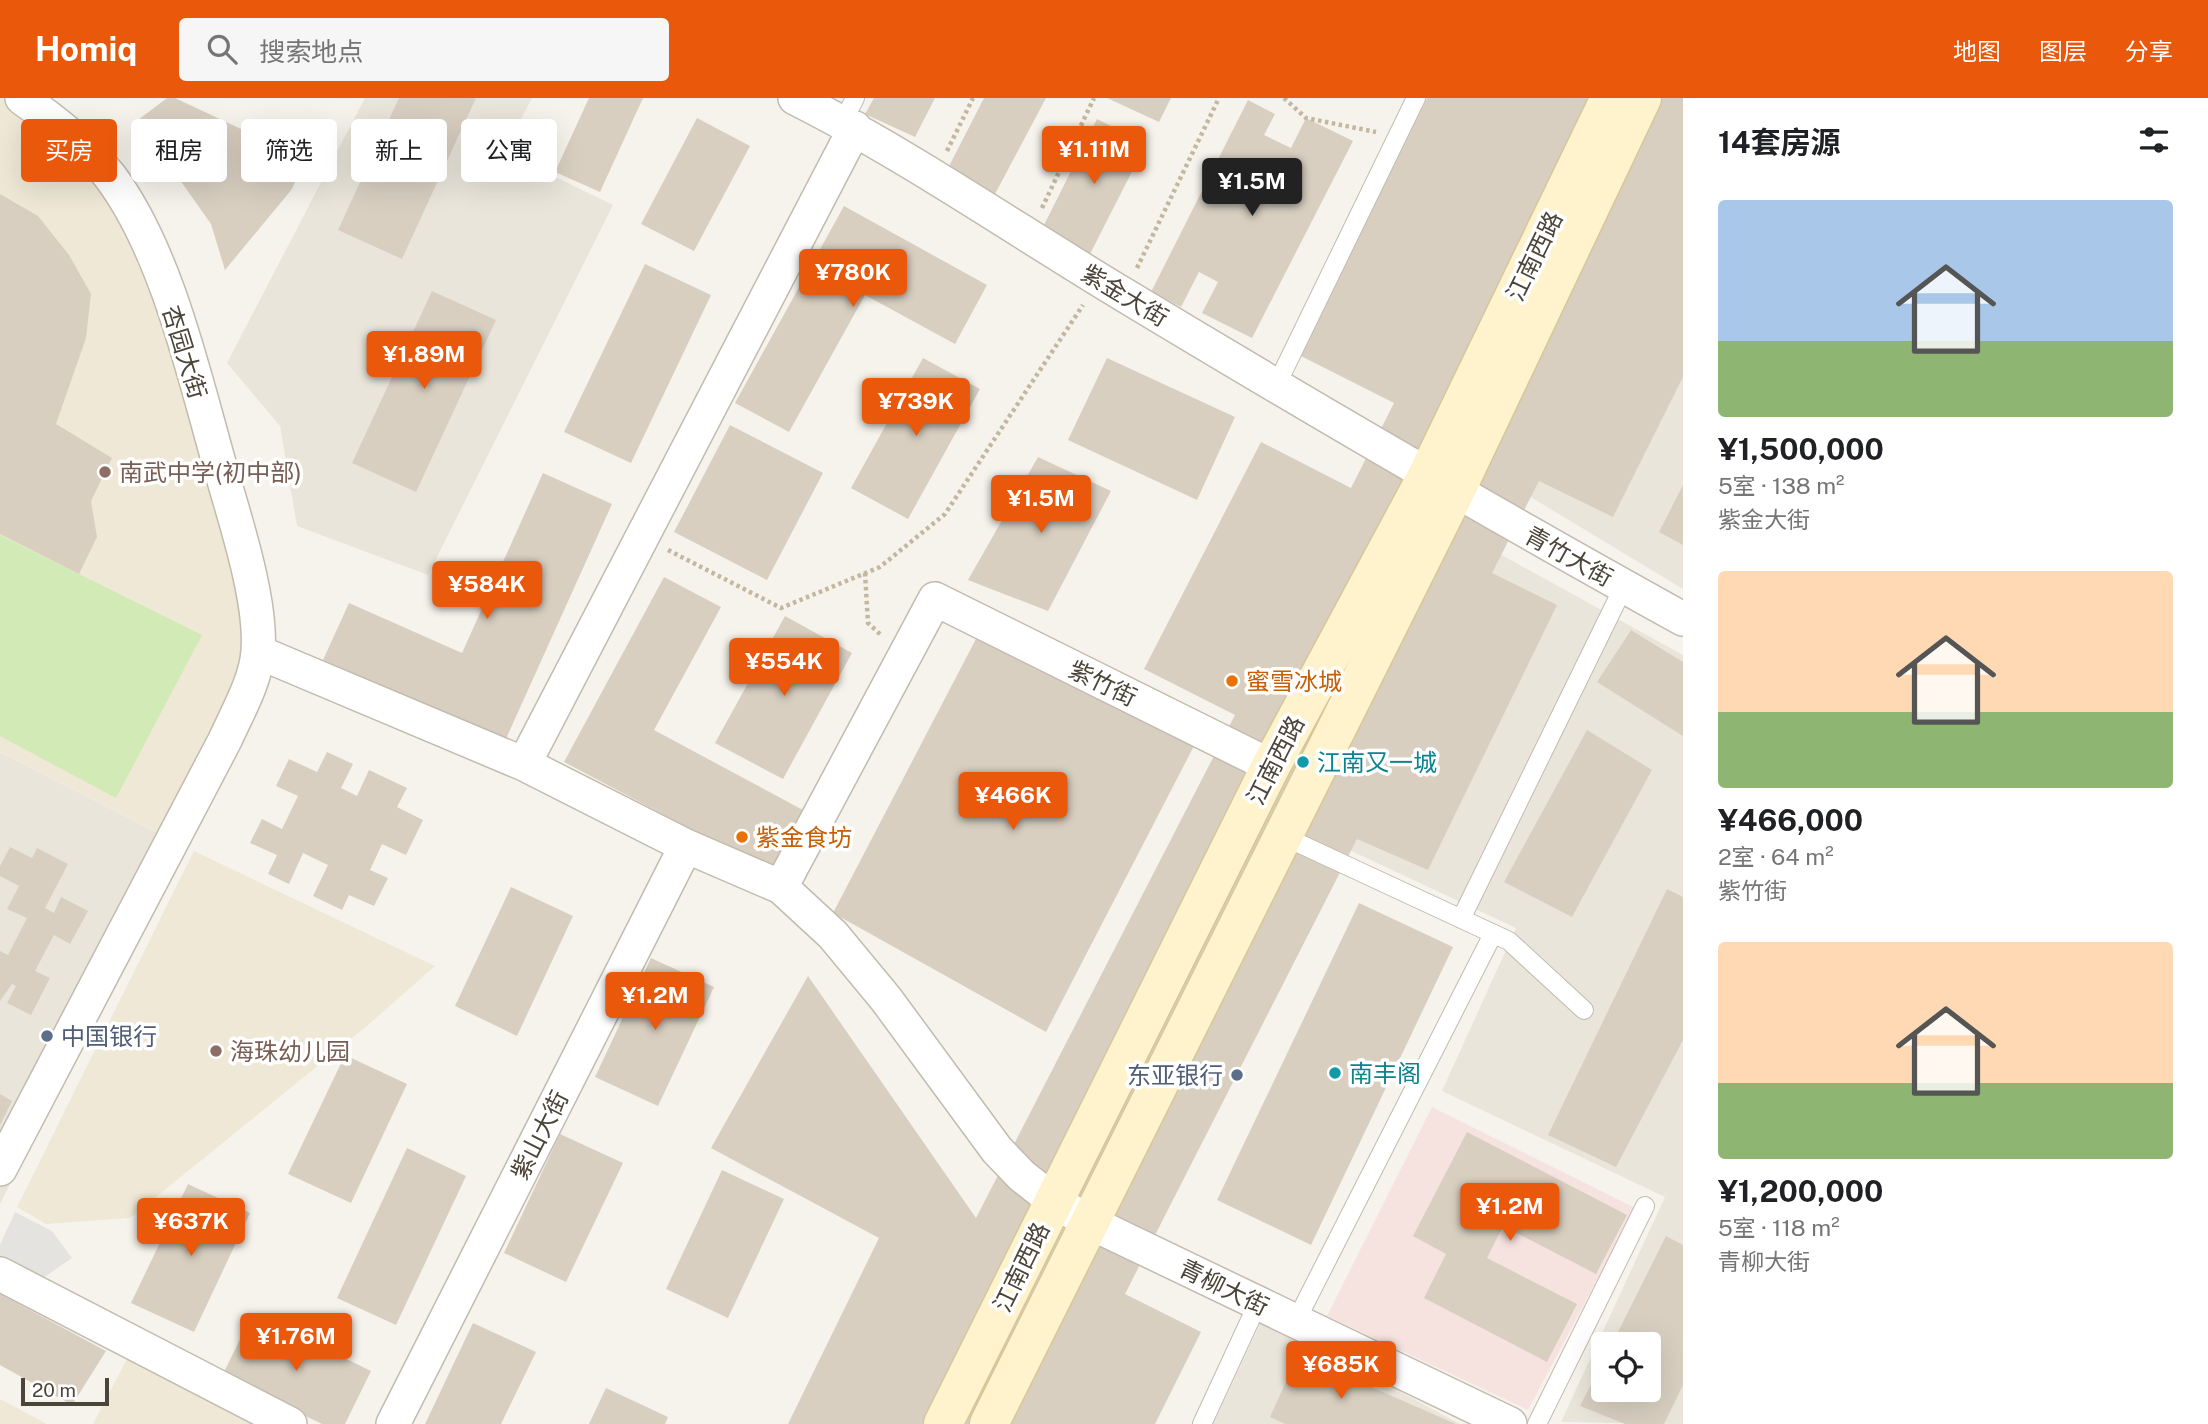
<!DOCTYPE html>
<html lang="zh">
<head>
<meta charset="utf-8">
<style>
  :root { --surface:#fff; --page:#f6f6f6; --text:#202124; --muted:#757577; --accent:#ea580c }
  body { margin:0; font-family:"Public Sans","Noto Sans SC",sans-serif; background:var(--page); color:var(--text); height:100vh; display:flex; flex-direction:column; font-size:26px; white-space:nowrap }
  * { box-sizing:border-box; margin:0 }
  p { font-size:23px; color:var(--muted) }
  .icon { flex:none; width:38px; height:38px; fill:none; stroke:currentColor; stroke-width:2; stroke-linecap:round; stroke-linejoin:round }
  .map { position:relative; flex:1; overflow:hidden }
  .panel { display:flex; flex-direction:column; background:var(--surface); width:525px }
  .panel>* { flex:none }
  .banner { position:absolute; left:21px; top:21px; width:665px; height:63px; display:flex; gap:14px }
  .fabs { position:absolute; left:1591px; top:1234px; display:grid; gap:14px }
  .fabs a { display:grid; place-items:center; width:70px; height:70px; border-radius:7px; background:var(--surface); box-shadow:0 7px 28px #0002; font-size:35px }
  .scale { position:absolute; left:21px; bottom:18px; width:88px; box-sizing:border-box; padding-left:7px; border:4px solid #4b4439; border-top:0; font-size:19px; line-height:24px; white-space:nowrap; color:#4b4439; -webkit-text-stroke:5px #fff; paint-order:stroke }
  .price { position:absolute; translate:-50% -60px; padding:0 16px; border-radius:7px; background:var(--accent); color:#fff; font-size:23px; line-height:46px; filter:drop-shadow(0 2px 4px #0008) }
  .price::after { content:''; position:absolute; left:50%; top:42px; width:21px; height:16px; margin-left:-10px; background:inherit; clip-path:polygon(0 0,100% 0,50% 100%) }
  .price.selected { background:#222; color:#fff }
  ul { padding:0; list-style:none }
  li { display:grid; align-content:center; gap:14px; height:371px; padding:0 35px }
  li span { display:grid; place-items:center; height:217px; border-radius:7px; color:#555 }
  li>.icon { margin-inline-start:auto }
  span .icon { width:126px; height:126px; fill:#fffc; stroke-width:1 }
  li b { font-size:30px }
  h2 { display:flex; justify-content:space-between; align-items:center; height:84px; padding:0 35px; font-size:30px }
  .pill { padding:0 24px; border-radius:7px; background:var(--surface); box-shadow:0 7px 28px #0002; font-size:24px; line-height:63px }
  .pill.selected { background:var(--accent); color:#fff }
  header { display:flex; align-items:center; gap:42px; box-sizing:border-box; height:98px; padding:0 35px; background:var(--accent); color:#fff }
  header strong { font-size:33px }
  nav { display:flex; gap:38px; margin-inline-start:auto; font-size:24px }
  .search { width:490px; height:63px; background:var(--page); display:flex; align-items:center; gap:18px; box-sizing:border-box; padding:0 24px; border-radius:7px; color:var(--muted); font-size:26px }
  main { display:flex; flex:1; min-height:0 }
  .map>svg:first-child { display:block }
</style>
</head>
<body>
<header>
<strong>Homiq</strong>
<div class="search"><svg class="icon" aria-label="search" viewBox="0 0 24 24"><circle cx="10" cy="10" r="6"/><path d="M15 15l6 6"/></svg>搜索地点</div>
<nav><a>地图</a><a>图层</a><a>分享</a></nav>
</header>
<main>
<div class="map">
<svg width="1683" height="1326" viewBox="0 0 1683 1326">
  <rect width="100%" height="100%" fill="#f6f3ec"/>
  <path fill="#eae5da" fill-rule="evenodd" d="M365,0H532L504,54L613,107L428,477L297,428L280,328L227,265Z
    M1683,34V491L1509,386Z
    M1480,445L1683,557V1326L1561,1324L1665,1099L1442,993L1516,830L1332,744ZM1603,1246H1648V1292H1603Z
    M0,654L172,742L121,867L0,1106Z
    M1263,1220L1460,1326H1213Z"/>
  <path fill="#efe8d6" d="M0,0H8L105,81L175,241L246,508L251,558L173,742L0,654Z
    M194,753L435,868L367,928L130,1120L46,1126L17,1109Z
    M129,1257L271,1326H93Z
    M0,1301L47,1326H0Z"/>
  <path fill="#f6e3e0" d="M1432,1009L1635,1110L1528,1312L1327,1218Z"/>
  <path fill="#d2eab5" d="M0,437L202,537L116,700L0,638Z"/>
  <path fill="#e5e3e0" d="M15,1114L52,1133L72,1160L33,1187L0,1169V1147Z"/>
  <path fill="#d8cfc1" d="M167,0H175L305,61L292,91L225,172L211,126L163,58L134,25Z
    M399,0H476L402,161L338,132Z
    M589,0H643L600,94L555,74Z
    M874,0H935L915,39L865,16Z
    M984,0H1046L995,96L946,74Z
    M1107,0H1171L1159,24Z
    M1427,0H1683V279L1613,419L1539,383L1492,475L1557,507L1428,772L1357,741L1125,1196L1201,1234L1155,1326H788L879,1140L711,1050L808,878L976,1120L1235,617L1144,571L1261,344L1351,390L1394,305L1295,255Z
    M1248,2L1275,16L1264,37L1291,50L1306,20L1353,43L1252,240L1202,215L1218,184L1199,174L1181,209L1151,194Z
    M697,20L750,48L694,153L641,126Z
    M1097,21L1146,46L1090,156L1042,131Z
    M0,96L38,118L69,157L91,196L86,240L56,326L112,360L91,403L97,439L79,476L0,436Z
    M844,108L987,187L955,246L865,197L789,334L735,305Z
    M645,166L711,197L631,365L564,334Z
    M432,193L496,222L416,394L352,365Z
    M923,260L980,291L908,421L851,390Z
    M1107,260L1235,319L1197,402L1068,342Z
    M730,327L823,375L767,482L674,434Z
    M1038,359L1111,393L1048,513L968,482Z
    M543,375L612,406L505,643L323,562L349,505L462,555Z
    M1683,387V447L1659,434Z
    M664,479L721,509L654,632L803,712L770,773L564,664Z
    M785,518L852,555L783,681L715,645Z
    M1631,532L1683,564V638L1597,584Z
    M977,539L1195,646L1046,934L833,815Z
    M1587,632L1652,672L1572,819L1504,784Z
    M327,654L353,666L341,690L357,698L369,672L407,690L397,709L423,722L406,757L382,746L370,772L388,780L374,808L349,797L342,812L313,798L328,767L303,755L289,786L268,776L277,757L250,745L262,721L282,731L298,698L276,688L289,661L317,674Z
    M10,749L32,760L37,750L68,766L45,810L54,815L61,799L88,813L70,846L54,837L35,873L50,880L31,917L7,905L16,888L12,886L0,903V853L8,857L27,820L7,811L19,788L0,778V768Z
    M511,789L573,818L517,938L455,908Z
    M1667,791L1683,799V942L1616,1069L1548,1037Z
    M1359,805L1453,849L1311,1147L1217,1102Z
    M651,860L714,889L658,1008L595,979Z
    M345,957L407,986L351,1105L288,1076Z
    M0,996L12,1003L0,1027Z
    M1467,1034L1627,1117L1596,1176L1503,1128L1487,1160L1577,1206L1547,1264L1424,1200L1446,1156L1413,1138Z
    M560,1036L623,1065L566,1184L504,1155Z
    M407,1050L466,1078L396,1227L337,1200Z
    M722,1072L784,1101L728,1220L666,1191Z
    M188,1086L250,1115L194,1234L131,1205Z
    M1666,1138L1683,1147V1287L1664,1326H1625L1580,1308L1603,1263V1292H1648V1246H1612Z
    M0,1196L106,1253L72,1307L0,1267Z
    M253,1215L371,1273L345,1326H322L222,1278Z
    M473,1225L536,1254L501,1326H425Z
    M1298,1257L1456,1326H1285L1270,1319Z
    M606,1290L668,1319L665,1326H589Z"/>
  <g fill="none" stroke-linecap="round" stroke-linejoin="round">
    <path stroke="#d4d0c8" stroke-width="33" stroke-dasharray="33 17" stroke-linecap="butt" d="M965,1326L1084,1087"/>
    <defs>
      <path id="lane" d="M843,24L855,0
        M1276,288L1416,0
        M1283,738L1509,843L1584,912
        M1461,821L1624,488
        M1296,1223L1493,836
        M1202,1326L1258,1205
        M1537,1326L1645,1108"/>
      <path id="street" d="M795,0C910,58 1016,132 1126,198C1310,309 1495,417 1683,521
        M258,554L524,666L686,748L781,789L833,837L886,901L997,1052L1022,1078L1054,1103L1089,1124L1510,1326
        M524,666L855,30
        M781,789L935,501L1271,668
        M0,1071L225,642C237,615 256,583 258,553C262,502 235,422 221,372C195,281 167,153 109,77C84,46 54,23 22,0
        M0,1176L290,1326
        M393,1326L686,748"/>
      <path id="secondary" d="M943,1326L1271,668L1427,378L1610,0
        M989,1326L1455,394L1642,0"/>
    </defs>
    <use href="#lane" stroke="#c2bbae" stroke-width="20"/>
    <use href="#street" stroke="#c2bbae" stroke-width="36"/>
    <use href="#secondary" stroke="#d6c79b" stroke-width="41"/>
    <path stroke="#c4b79f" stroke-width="4.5" stroke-dasharray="3.5 3.5" stroke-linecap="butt" d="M1284,0L1306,20L1376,34
      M947,53L973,0
      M1042,110L1094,0
      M1137,170L1219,0
      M668,452L781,510L880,469L945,416L1083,207
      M865,475L868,525L882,538"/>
    <use href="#lane" stroke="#fff" stroke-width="18"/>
    <use href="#street" stroke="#fff" stroke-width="33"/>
    <use href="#secondary" stroke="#fff3cd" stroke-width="38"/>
  </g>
  <g fill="#8d6e63" stroke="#fff" stroke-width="2.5">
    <circle cx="105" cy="374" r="7"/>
    <circle cx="216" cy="953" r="7"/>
  </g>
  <g fill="#e8710a" stroke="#fff" stroke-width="2.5">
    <circle cx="1232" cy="583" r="7"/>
    <circle cx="742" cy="739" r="7"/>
  </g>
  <g fill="#0f9aa8" stroke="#fff" stroke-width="2.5">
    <circle cx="1303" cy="664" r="7"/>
    <circle cx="1335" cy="975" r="7"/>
  </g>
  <g fill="#5c6f8a" stroke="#fff" stroke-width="2.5">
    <circle cx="47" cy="938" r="7"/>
    <circle cx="1237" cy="977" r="7"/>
  </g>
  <g text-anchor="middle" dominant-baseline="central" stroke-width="7" stroke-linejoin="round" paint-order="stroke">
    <g font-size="24" fill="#4b4439" stroke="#fff">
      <text transform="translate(1534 158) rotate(-64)">江南西路</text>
      <text transform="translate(1125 197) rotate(31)">紫金大街</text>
      <text transform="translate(185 254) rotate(73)">杏园大街</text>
      <text transform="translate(1569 458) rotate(29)">青竹大街</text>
      <text transform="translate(1103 585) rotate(26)">紫竹街</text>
      <text transform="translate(1275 662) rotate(-63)">江南西路</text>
      <text transform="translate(539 1037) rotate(-63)">紫山大街</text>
      <text transform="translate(1021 1169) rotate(-64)">江南西路</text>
      <text transform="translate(1224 1189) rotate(26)">青柳大街</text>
    </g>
    <g font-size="24" fill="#785e54" stroke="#fff" text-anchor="start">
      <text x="119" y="374">南武中学(初中部)</text>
      <text x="230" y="953">海珠幼儿园</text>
    </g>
    <g font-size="24" fill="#c56008" stroke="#fff" text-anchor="start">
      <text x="1246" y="583">蜜雪冰城</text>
      <text x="756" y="739">紫金食坊</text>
    </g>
    <g font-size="24" fill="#0d838f" stroke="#fff" text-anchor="start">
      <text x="1317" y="664">江南又一城</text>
      <text x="1349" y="975">南丰阁</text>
    </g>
    <g font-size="24" fill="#4e5e75" stroke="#fff" text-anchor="start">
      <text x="61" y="938">中国银行</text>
      <text x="1223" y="977" text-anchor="end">东亚银行</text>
    </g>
  </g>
</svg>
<div class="fabs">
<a><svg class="icon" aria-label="locate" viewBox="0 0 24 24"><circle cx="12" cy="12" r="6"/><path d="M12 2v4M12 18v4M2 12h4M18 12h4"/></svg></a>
</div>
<div class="scale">20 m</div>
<b class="price" style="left:1094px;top:88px">¥1.11M</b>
<b class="price selected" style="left:1252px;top:120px">¥1.5M</b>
<b class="price" style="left:853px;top:211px">¥780K</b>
<b class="price" style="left:424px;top:293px">¥1.89M</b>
<b class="price" style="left:916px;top:340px">¥739K</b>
<b class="price" style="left:1041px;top:437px">¥1.5M</b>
<b class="price" style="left:487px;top:523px">¥584K</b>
<b class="price" style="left:784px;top:600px">¥554K</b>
<b class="price" style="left:1013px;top:734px">¥466K</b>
<b class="price" style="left:655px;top:934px">¥1.2M</b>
<b class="price" style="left:1510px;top:1145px">¥1.2M</b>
<b class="price" style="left:191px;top:1160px">¥637K</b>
<b class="price" style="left:296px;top:1275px">¥1.76M</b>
<b class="price" style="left:1341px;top:1303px">¥685K</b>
<div class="banner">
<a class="pill selected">买房</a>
<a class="pill">租房</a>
<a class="pill">筛选</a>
<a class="pill">新上</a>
<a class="pill">公寓</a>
</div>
</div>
<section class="panel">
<h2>14套房源<svg class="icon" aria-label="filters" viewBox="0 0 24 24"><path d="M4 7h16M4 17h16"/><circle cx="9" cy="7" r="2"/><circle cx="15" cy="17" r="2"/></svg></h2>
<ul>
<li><span style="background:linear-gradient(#a9c7e8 65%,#8fb573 0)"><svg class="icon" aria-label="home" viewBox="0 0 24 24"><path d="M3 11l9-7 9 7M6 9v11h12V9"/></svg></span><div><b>¥1,500,000</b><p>5室 · 138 m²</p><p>紫金大街</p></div></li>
<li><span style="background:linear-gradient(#ffd9b3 65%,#8fb573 0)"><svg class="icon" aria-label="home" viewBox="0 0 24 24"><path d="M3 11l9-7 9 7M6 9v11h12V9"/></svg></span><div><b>¥466,000</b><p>2室 · 64 m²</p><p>紫竹街</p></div></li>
<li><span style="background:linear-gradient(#ffd9b3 65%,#8fb573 0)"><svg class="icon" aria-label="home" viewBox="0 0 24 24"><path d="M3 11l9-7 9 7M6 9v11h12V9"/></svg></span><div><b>¥1,200,000</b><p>5室 · 118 m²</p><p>青柳大街</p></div></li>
</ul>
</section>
</main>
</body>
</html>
